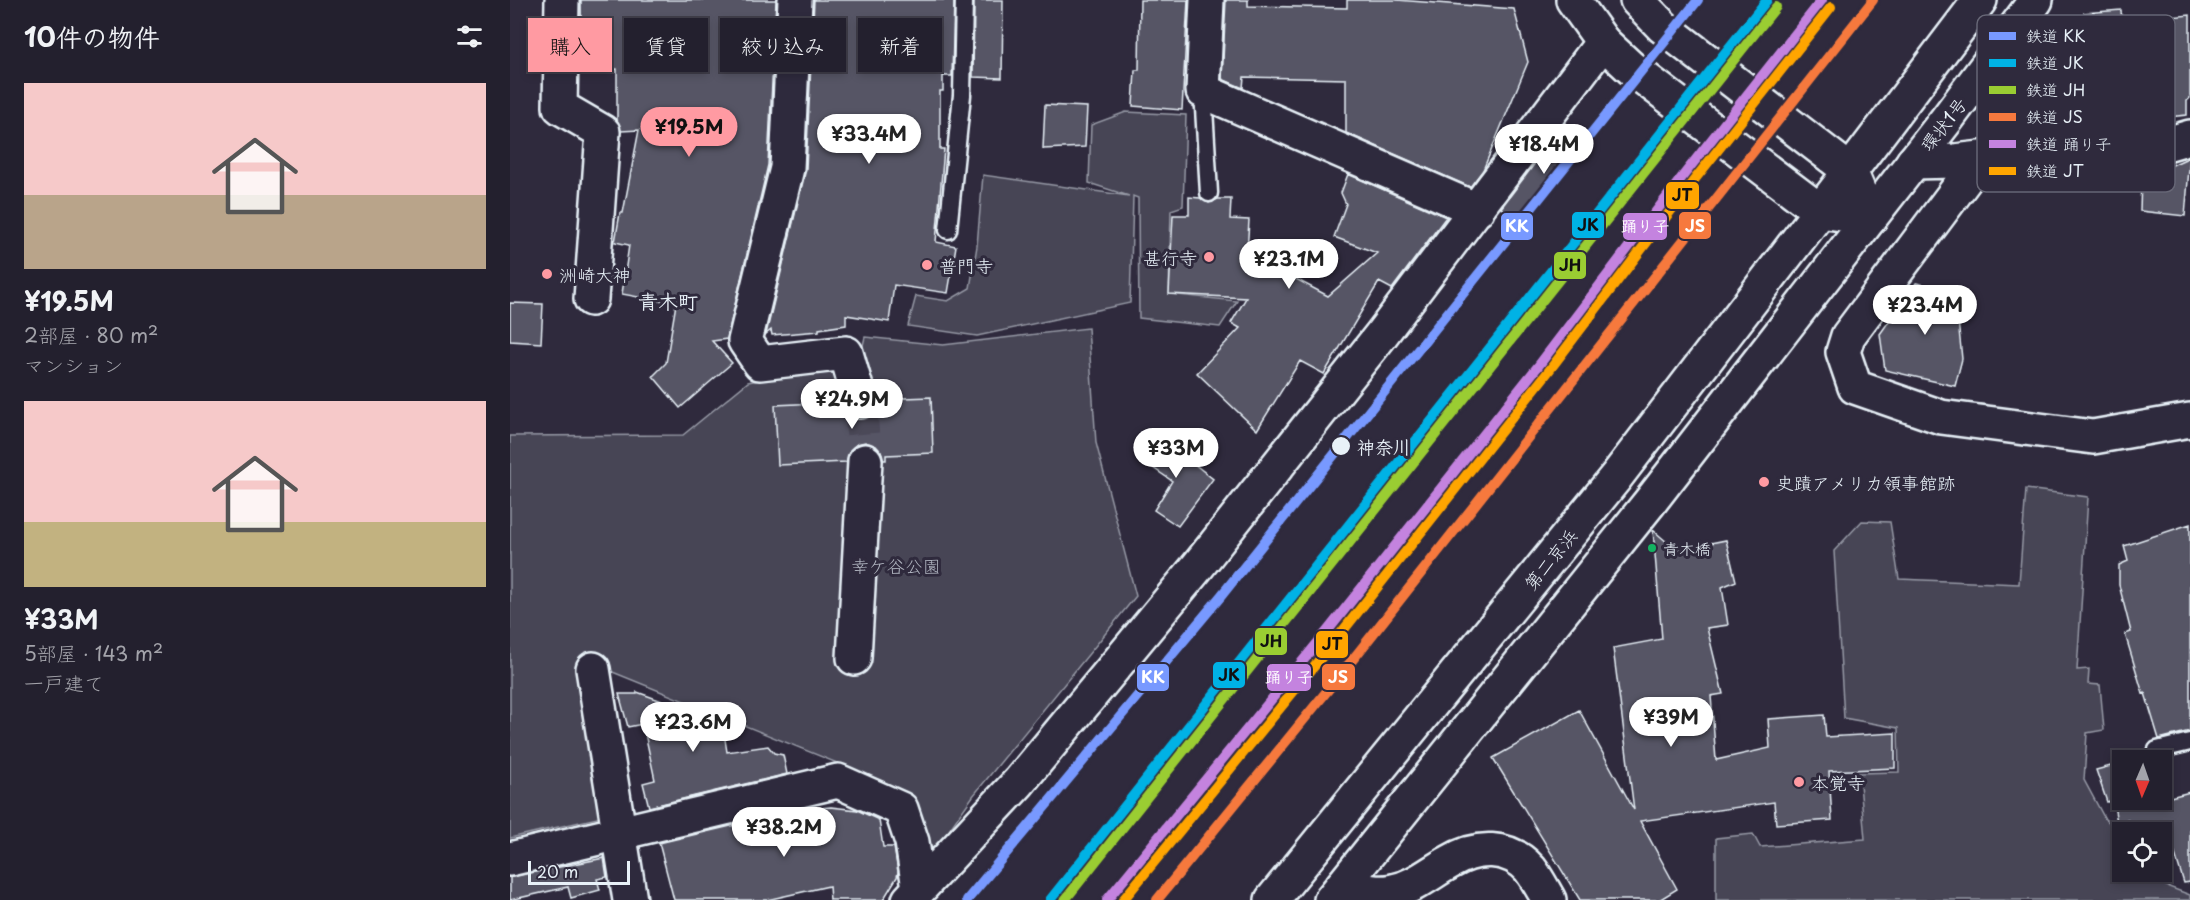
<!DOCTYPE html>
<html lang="ja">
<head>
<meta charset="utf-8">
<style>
  :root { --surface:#23202e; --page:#2f2d3a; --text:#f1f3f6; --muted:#a3a3aa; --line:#403e4a; --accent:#ff9aa2 }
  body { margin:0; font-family:"Playpen Sans","Klee One",sans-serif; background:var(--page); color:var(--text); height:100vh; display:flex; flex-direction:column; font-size:22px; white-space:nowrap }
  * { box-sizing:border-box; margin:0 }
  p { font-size:20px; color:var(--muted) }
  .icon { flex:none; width:33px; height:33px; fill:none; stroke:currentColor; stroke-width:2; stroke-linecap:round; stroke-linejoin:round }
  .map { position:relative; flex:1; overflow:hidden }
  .details { display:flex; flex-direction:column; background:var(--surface); width:510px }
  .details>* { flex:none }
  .hud { position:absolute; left:18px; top:18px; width:570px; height:54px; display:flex; gap:12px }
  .needle { width:39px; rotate:182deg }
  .fabs { position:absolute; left:1602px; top:750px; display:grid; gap:12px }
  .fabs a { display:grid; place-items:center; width:60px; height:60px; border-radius:0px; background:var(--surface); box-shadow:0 3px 9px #0003,0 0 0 2px var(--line); font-size:30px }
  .scale { position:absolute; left:18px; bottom:15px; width:102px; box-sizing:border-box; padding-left:6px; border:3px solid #e8f1f8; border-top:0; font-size:16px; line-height:21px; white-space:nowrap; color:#e8f1f8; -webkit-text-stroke:4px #2f2a3d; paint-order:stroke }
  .price { position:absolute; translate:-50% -51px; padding:0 14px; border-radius:21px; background:#fff; color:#222; font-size:20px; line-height:39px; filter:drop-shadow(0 2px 3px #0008) }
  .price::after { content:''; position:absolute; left:50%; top:36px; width:18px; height:14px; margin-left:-9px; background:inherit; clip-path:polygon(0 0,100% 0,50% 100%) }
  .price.on { background:var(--accent); color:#111 }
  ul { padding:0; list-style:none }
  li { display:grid; align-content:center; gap:12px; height:318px; padding:0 24px }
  li span { display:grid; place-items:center; height:186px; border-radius:0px; color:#555 }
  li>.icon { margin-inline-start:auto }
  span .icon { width:108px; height:108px; fill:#fffc; stroke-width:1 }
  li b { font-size:26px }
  h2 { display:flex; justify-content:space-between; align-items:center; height:72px; padding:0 24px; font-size:26px }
  .pill { padding:0 21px; border-radius:0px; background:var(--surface); box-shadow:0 3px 9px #0003,0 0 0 2px var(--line); font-size:21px; line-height:54px }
  .pill.on { background:var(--accent); color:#111 }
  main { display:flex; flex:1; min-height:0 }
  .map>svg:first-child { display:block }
</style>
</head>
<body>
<main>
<section class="details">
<h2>10件の物件<svg class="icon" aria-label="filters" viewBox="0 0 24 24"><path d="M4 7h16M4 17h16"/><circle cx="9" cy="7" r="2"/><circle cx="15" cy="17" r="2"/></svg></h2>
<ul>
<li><span style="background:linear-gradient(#f6c9c9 60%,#b9a48a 0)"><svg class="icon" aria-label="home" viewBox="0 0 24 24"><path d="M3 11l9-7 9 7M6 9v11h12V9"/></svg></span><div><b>¥19.5M</b><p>2部屋 · 80 m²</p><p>マンション</p></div></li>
<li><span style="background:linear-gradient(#f6c9c9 65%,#c2b280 0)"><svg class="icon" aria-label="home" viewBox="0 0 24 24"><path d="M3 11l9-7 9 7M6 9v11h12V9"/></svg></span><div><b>¥33M</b><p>5部屋 · 143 m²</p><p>一戸建て</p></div></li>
</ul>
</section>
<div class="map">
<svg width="1680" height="900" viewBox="0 0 1680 900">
  <rect width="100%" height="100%" fill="#2f2a3d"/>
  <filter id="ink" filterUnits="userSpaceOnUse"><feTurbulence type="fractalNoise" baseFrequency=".0167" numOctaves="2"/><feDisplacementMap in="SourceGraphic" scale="12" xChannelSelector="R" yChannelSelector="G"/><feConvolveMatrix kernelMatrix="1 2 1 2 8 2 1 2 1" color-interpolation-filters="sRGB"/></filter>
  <g filter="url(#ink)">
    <path fill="#464455" stroke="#979aa6" stroke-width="1.5" d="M616,112L676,115L673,206L661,210L659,294L727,301L710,327L629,318L628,198L623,196L620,303L467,336L398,326L406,296L438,301L460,288L467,246L473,175L619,196L579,183L581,125Z
      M578,328L586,443L626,596L463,796L441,827L428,857L415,856L400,803L374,782L78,662L96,816L0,838V436L173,435L238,382L349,362L355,337L433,345Z
      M1516,489L1578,497L1567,670L1579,669L1578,684L1590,685L1594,730L1577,733L1574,780L1595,819L1612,833V872H1620L1680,895V900H1206V838L1243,834L1250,847L1355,839L1349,773L1389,772L1388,728L1334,718L1324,551L1352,521L1380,522L1389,579L1509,584Z"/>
    <path fill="#575565" stroke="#e8f1f8" stroke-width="1.5" d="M71,0H266L258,165L217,339L202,341L222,363L170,408L143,376L156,363L166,304L112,294L119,245L105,242L110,213H113L129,130L111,131L107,120V69L72,71Z
      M304,0H444L442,76H433V91H430V149H434L426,242L446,246L438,293L384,285L379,322L336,315V325L309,329V331L262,335L261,330L256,334L296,169Z
      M464,0H493L492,78L463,77Z
      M630,0H678L672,110L623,106L625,70H629Z
      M716,0H738V6L837,8V0H887L1004,9L1018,62L973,170L960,187L836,133V79L734,77L733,88L712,79Z
      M1611,10L1612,22L1680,15V98L1677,101V115L1639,119V111L1570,119L1569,129L1491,137L1489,113L1517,82L1578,84L1574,13Z
      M535,105L577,107L575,147L533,149Z
      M1054,125L1077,144L1013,225L991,208Z
      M1680,157L1675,216L1630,211L1631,179Z
      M838,174L936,217L882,289L869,282L814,374L790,361L747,430L687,373L730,328L721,323L736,298L659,294L663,215H679V197L690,198L699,203L708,199H721L720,219L739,220L737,253L818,296L867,253L824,237L836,204L831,193Z
      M1406,283L1445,291L1452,359L1445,386L1375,370L1370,334Z
      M0,303L33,304L31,343L0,341Z
      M421,397L423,453L376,455V460H373L371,452L366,446L355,442L347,444L340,450L336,462L268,465L265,405L331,402L338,415L346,419H355L364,413L368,406V399Z
      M644,432L703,479L668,526L644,510L662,481L630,459Z
      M1680,524V731L1649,739L1635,693L1633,694L1615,634L1621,632L1609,585V565L1618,561L1614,546Z
      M1143,530L1166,550L1216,540L1226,581L1212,587L1218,625L1197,628L1213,694L1201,696L1206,760L1260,748L1258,719L1314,715L1316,737L1385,733V768L1319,771L1322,820L1266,824L1264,802L1130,821L1167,889L1149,900H1070L983,758L1069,710L1124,810L1103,648L1152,639Z
      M127,692L185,713L171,716V726L212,720L217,752L258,746L264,753L273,755L277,774L139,807L133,783L145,780L133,724L118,727L109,694H127Z
      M1612,763V800H1641V802L1680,792V882L1674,883L1656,825L1622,832L1618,820L1607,822L1603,800L1597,802L1586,770Z
      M321,807L347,810L369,820L373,847H384L388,872L387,877L373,900H320L319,886L257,900H164L149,843L288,810Z
      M94,858L97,877L87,879L90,890L61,898L58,887L0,900V877Z"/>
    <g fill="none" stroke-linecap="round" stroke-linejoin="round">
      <path stroke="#4b4859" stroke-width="33" stroke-dasharray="33 16" stroke-linecap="butt" d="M350,401L355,461"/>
      <defs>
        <path id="lane" d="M693,91L699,193
          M438,230L452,95L454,0
          M1647,750L1680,742"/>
        <path id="street" d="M52,0L50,107L93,132L81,299
          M285,0L277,168L235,341L250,363L336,353L350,401
          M697,0L693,91L967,210
          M1471,158L1338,336L1333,352L1345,387L1431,417L1583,437L1680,420
          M1403,162L1445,161L1471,158L1615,156L1680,137
          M344,658L355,461
          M83,669L120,900
          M0,859L328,781L391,809L402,842L409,888
          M399,900L509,782L688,566L871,335L1093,42"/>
        <path id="secondary" d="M833,885C849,889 866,895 883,891C905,887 921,872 940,862C966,846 999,845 1020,869C1027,878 1033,890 1039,900"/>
        <path id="primary" d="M1310,211L1470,0
          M1360,218L1437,119L1526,0"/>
        <path id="highway" d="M1063,0L1093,42L1121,68L1310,211L1360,218
          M1127,0L1153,27L1340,171L1360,218
          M762,900L1106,477L1310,211
          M821,900L1140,502L1360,218"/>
      </defs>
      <use href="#lane" stroke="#e8f1f8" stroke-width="21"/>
      <use href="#street" stroke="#e8f1f8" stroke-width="38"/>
      <use href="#secondary" stroke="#e8f1f8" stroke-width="38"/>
      <use href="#primary" stroke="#e8f1f8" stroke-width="38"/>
      <use href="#highway" stroke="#e8f1f8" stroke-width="38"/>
      <use href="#lane" stroke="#2f2a3d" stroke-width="16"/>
      <use href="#street" stroke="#2f2a3d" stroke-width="33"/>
      <use href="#secondary" stroke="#2f2a3d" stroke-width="33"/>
      <use href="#primary" stroke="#2f2a3d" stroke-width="33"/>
      <use href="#highway" stroke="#2f2a3d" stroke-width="33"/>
      <defs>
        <path id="rail-1" d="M457,900L711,596L1188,0"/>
        <path id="rail-2" d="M540,900L1257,0"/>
        <path id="rail-3" d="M555,900L1266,7"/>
        <path id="rail-4" d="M647,900L848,653L1363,0"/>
        <path id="rail-5" d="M597,900L819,629L1029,365L1176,172L1312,0"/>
        <path id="rail-6" d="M613,900L828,637L1038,372L1185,179L1321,7"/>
      </defs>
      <use href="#rail-1" stroke="#2f2a3d" stroke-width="15"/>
      <use href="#rail-2" stroke="#2f2a3d" stroke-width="15"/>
      <use href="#rail-3" stroke="#2f2a3d" stroke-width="15"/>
      <use href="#rail-4" stroke="#2f2a3d" stroke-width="15"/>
      <use href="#rail-5" stroke="#2f2a3d" stroke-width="15"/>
      <use href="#rail-6" stroke="#2f2a3d" stroke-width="15"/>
      <use href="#rail-1" stroke="#7899ff" stroke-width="10"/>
      <use href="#rail-2" stroke="#00b2e5" stroke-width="10"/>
      <use href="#rail-3" stroke="#9acd32" stroke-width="10"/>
      <use href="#rail-4" stroke="#f6793e" stroke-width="10"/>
      <use href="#rail-5" stroke="#c483df" stroke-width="10"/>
      <use href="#rail-6" stroke="#ffa500" stroke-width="10"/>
    </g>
  </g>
  <g fill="#ff9aa2" stroke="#2f2a3d" stroke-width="2">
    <circle cx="699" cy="257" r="6"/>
    <circle cx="417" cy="265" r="6"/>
    <circle cx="37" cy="274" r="6"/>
    <circle cx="1254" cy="482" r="6"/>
    <circle cx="1289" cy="782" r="6"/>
  </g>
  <circle fill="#e8f1f8" stroke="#2f2a3d" stroke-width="2" cx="831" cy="446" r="10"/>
  <circle fill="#13b361" stroke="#2f2a3d" stroke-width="2" cx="1142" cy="548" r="5"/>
  <g text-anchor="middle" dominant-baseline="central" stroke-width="6" stroke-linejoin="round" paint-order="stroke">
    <g font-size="16" fill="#e8f1f8" stroke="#2f2a3d" text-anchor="start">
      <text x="1153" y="548">青木橋</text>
    </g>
    <g font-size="18" fill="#e8f1f8" stroke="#2f2a3d">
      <text transform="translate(1433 124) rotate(-52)">環状1号</text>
      <text transform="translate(1040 559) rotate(-51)">第二京浜</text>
    </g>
    <g font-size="18" fill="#e8f1f8" stroke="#2f2a3d" text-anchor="start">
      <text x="687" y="257" text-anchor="end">甚行寺</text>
      <text x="429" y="265">普門寺</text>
      <text x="49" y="274">洲崎大神</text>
      <text x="1266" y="482">史蹟アメリカ領事館跡</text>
      <text x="1301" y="782">本覚寺</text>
    </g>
    <g font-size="18" font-weight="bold" fill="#e8f1f8" stroke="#2f2a3d" text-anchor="start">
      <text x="847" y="446">神奈川</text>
    </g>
    <g font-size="18" fill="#afb4bf" stroke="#2f2a3d">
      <text x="386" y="565">幸ケ谷公園</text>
    </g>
    <g font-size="20" font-weight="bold" fill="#e8f1f8" stroke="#2f2a3d">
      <text x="158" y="301">青木町</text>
    </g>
  </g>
  <rect x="1467" y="15" width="198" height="177" rx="9" fill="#2f2a3d" stroke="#666675" stroke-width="1.5"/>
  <rect x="1479" y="32" width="27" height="8" fill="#7899ff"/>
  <rect x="1479" y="59" width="27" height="8" fill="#00b2e5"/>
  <rect x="1479" y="86" width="27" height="8" fill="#9acd32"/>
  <rect x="1479" y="113" width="27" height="8" fill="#f6793e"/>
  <rect x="1479" y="140" width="27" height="8" fill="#c483df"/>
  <rect x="1479" y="167" width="27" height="8" fill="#ffa500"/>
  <g font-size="16" fill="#e8f1f8">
    <text x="1516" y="42">鉄道 KK</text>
    <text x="1516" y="69">鉄道 JK</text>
    <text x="1516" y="96">鉄道 JH</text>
    <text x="1516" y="123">鉄道 JS</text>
    <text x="1516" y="150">鉄道 踊り子</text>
    <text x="1516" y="177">鉄道 JT</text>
  </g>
  <g stroke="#2f2a3d" stroke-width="2">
    <rect x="1155" y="181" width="35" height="29" rx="6" fill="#ffa500"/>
    <rect x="1061" y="211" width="34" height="28" rx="6" fill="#00b2e5"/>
    <rect x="1168" y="211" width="34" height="29" rx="6" fill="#f6793e"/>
    <rect x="1112" y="212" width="46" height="29" rx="6" fill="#c483df"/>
    <rect x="990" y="212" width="34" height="29" rx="6" fill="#7899ff"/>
    <rect x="1043" y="251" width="34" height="29" rx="6" fill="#9acd32"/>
    <rect x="744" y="627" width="34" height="29" rx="6" fill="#9acd32"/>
    <rect x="805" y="630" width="34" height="29" rx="6" fill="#ffa500"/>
    <rect x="702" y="661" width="34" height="28" rx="6" fill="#00b2e5"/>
    <rect x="811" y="663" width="35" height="28" rx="6" fill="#f6793e"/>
    <rect x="626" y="663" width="34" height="29" rx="6" fill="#7899ff"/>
    <rect x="756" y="663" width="46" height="29" rx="6" fill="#c483df"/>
  </g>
  <g font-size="16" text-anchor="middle" font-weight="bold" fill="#fff">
    <text x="1185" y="232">JS</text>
    <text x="1135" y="232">踊り子</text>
    <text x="1007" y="232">KK</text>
    <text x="828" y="683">JS</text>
    <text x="643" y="683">KK</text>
    <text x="779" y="683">踊り子</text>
  </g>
  <g font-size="16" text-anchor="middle" font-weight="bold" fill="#111">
    <text x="1172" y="201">JT</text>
    <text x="1078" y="231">JK</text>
    <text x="1060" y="271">JH</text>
    <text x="761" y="647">JH</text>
    <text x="822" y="650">JT</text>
    <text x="719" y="681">JK</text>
  </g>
</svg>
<div class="fabs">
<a><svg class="needle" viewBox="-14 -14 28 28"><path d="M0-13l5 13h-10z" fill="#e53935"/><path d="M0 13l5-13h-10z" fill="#a3a3aa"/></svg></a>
<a><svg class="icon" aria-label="locate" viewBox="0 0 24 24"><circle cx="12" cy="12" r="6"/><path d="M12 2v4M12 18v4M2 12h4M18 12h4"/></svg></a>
</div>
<div class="scale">20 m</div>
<b class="price on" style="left:179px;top:158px">¥19.5M</b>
<b class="price" style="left:359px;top:165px">¥33.4M</b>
<b class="price" style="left:1034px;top:175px">¥18.4M</b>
<b class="price" style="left:779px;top:290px">¥23.1M</b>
<b class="price" style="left:1415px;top:336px">¥23.4M</b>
<b class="price" style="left:342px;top:430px">¥24.9M</b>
<b class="price" style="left:666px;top:479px">¥33M</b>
<b class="price" style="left:1161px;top:748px">¥39M</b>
<b class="price" style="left:183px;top:753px">¥23.6M</b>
<b class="price" style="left:274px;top:858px">¥38.2M</b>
<div class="hud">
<a class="pill on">購入</a>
<a class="pill">賃貸</a>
<a class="pill">絞り込み</a>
<a class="pill">新着</a>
</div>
</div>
</main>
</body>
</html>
